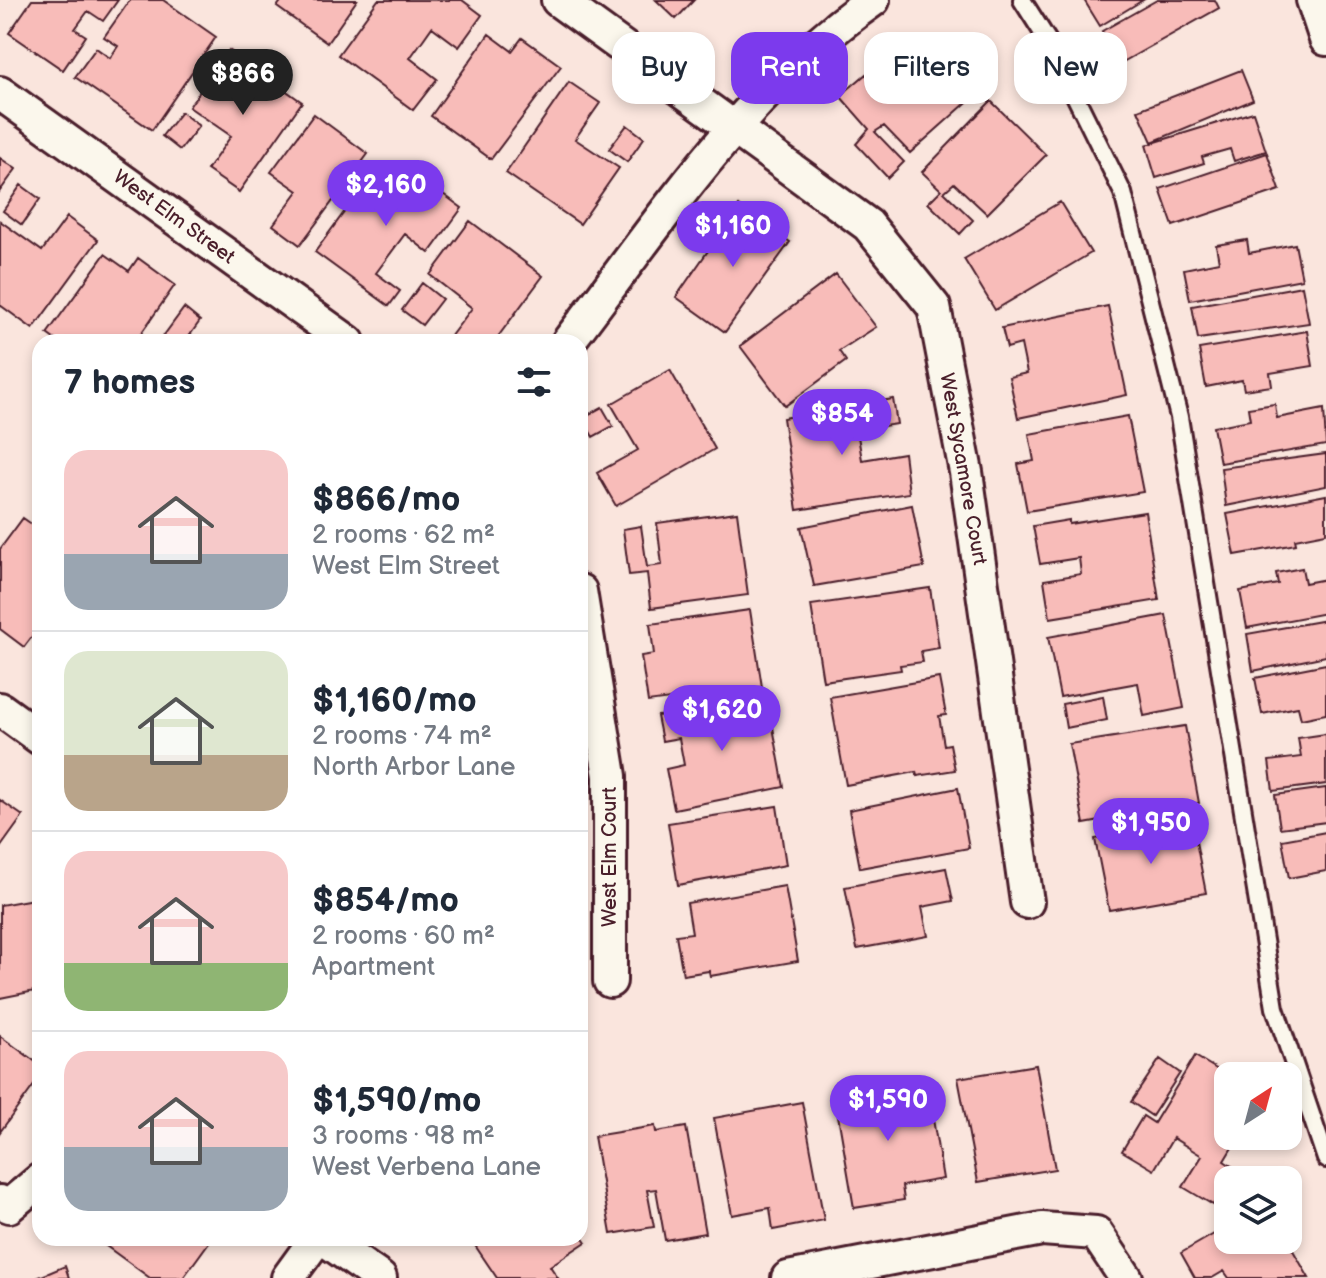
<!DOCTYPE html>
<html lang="en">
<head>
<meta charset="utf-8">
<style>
  :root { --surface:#fff; --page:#f2f2f3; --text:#1f2937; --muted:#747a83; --line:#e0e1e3; --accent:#7c3aed }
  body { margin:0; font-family:"Balsamiq Sans",sans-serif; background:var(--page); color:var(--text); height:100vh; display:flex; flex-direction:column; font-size:30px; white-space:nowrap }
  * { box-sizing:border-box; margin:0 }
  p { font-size:26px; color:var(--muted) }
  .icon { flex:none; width:44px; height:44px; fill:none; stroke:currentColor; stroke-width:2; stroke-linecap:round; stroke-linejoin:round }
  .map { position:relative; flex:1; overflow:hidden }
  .side { position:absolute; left:32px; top:334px; width:556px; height:912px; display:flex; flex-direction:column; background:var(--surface); border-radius:24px; box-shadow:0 4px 12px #0003 }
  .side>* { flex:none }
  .guide { position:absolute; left:612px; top:32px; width:594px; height:72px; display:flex; gap:16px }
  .needle { width:52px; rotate:36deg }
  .tools { position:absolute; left:1214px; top:1062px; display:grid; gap:16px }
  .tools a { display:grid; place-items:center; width:88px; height:88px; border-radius:16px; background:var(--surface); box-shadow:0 4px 12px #0003; font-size:40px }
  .price { position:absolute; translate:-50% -68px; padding:0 18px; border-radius:28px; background:var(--accent); color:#fff; font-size:26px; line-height:52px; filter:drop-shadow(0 2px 4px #0008) }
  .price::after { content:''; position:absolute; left:50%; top:48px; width:24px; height:18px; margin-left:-12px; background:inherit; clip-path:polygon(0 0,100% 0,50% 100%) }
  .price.active { background:#222; color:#fff }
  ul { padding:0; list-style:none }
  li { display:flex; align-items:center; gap:24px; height:200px; padding:0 32px }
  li+li { border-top:2px solid var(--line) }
  li span { display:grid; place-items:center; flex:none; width:224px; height:160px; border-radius:24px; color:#555 }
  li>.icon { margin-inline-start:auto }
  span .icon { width:96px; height:96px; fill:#fffc; stroke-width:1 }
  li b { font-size:34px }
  h2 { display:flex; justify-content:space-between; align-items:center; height:96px; padding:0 32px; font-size:34px }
  .chip { padding:0 28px; border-radius:24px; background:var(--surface); box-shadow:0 4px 12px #0003; font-size:28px; line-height:72px }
  .chip.active { background:var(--accent); color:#fff }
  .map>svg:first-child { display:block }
</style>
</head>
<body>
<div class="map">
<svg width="1326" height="1278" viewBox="0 0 1326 1278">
  <rect width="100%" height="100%" fill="#fae5dd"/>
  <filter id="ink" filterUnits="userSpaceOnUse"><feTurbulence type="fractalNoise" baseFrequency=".0125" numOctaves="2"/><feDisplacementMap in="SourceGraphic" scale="16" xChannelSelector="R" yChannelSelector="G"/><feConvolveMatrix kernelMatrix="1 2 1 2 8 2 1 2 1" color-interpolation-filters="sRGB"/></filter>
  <g filter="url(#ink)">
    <path fill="#f8bcb9" stroke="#4a1f2b" stroke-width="2" d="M32,0H118L103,21L88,11L75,29L86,36L63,70L9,33Z
      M130,0H163L216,37L152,130L75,77L96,48L110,58L118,46L104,37Z
      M282,0H357L327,43L277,7Z
      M378,0H462L482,15L459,47L432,27L420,44L410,58L437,79L413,110L338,55Z
      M656,0H694L676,19Z
      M1084,0H1143L1100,26Z
      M1157,0H1215L1219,8L1121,63L1102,31Z
      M489,34L512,51L522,38L561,66L491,159L431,116Z
      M923,41L974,96L910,153L884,126L875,132L904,162L888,178L856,144L869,129L840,96L866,74L875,84Z
      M229,50L302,102L239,192L207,170L231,136L189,107Z
      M1241,70L1253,100L1152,142L1138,110Z
      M569,82L600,103L575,139L619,168L580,224L506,173Z
      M991,101L1046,155L987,214L954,183L944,192L973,220L960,234L928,203L941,190L922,172Z
      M181,112L199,126L180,150L162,136Z
      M1253,112L1266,151L1234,161L1230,149L1202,157L1204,163L1156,178L1146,145Z
      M314,114L368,154L300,245L273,225L298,191L271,172Z
      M627,125L644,138L627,162L609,149Z
      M1267,153L1280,190L1173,226L1160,189Z
      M0,158L16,169L0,191Z
      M401,163L462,208L429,253L405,234L376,273L400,291L389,306L315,252L370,177L384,187Z
      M21,185L40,199L22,225L3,211Z
      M1060,202L1091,253L995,310L964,259Z
      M739,206L790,242L725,332L676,297Z
      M67,217L98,240L33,329L0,305V221L42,251Z
      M470,221L543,276L494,342L447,341L472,308L430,275Z
      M1247,240L1249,253L1295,244L1302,279L1190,300L1184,269L1219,262L1216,245Z
      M105,254L129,271L138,258L175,285L135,342H58L47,334Z
      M836,274L876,327L839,351L846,361L785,406L740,346Z
      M422,283L442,299L422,325L402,310Z
      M1302,286L1309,323L1198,339L1192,306Z
      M1108,306L1127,395L1018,418L1009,377L1027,373L1021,344L1007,348L1002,328Z
      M184,308L200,321L185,342H159Z
      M1307,331L1313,366L1270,373L1272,386L1244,390L1242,380L1206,387L1199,349Z
      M670,370L715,449L616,506L597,473L638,450L611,404Z
      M893,399L897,424L857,430L862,460L904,453L909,493L797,510L783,418Z
      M1275,404L1277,418L1324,409L1326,445L1220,463L1213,427L1250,420L1248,408Z
      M602,407L613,426L593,437L582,418Z
      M1128,416L1143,492L1027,511L1018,464L1034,461L1029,434Z
      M1326,454V486L1226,506L1221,468Z
      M1326,495V533L1295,539L1296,544L1235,555L1227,514Z
      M912,505L924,567L814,586L801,527Z
      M737,512L748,595L651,608L647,573L629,575L623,529L641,526L647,567L662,565L657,523Z
      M1145,512L1159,600L1050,618L1044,580L1081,574L1079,558L1040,564L1033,526L1069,520V524Z
      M23,518L40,530V626L24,647L0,629V549Z
      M1302,568L1305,583L1326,579V613L1247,628L1240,591L1278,584L1276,573Z
      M930,588L939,648L921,651L923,662L900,665L901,670L823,681L811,605Z
      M750,610L762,687L648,702L641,656L654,654L650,624Z
      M1166,615L1184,708L1144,716L1138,683L1060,697L1048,637Z
      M1326,620V656L1253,671L1247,634Z
      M1326,664V714L1301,719L1298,707L1262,714L1255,678Z
      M939,678L946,715L939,716L944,745L950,744L955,770L917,776L916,772L846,785L830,697Z
      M1103,696L1107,720L1066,728L1062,704Z
      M768,700L784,787L674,809L666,769L684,765L679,738L662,741L657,716Z
      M1185,726L1199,803L1084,824L1069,744Z
      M1326,734V784L1273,791L1269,761L1301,757L1298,738Z
      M958,788L969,848L860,868L849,810Z
      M1326,788V822L1280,828L1275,795Z
      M0,800L23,816L0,848Z
      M777,806L786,865L678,885L668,823Z
      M1192,821L1206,893L1109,910L1095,839Z
      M1326,832V871L1289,878L1282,840Z
      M946,868L953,901L922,907L928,936L857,949L845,887Z
      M785,886L798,961L710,976L709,971L683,975L676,935L692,933L687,903Z
      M39,898L40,990L0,998V905Z
      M0,1036L40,1065V1077L0,1132Z
      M1195,1056L1228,1076V1136H1239L1224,1161L1236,1169L1213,1205L1183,1187L1202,1156L1173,1138L1154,1170L1122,1151L1143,1116L1154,1123Z
      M1160,1059L1180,1073L1152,1116L1131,1102Z
      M1036,1065L1055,1169L978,1182L958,1078Z
      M927,1083L943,1179L902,1186L904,1200L854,1208L835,1098Z
      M802,1102L824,1220L773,1230L770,1208L732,1215L714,1118Z
      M655,1126L656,1132L686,1127L705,1233L665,1240L656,1189L647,1190L654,1227L611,1234L594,1136Z
      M1228,1226V1240H1287L1309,1278H1229L1224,1271L1212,1278H1195L1181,1253Z
      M580,1233L586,1242L550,1266L558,1278H497L470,1238H580Z
      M95,1238H212L183,1278H150Z
      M65,1266L69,1278H37Z"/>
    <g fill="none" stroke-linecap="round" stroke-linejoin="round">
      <defs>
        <path id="lane" d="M1022,0L1048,41L1123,193L1179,417L1275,1008L1326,1159"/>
        <path id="street" d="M558,0L868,225L934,307L966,472L1027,902
          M1313,0L1326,39
          M0,93L348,342
          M568,342C660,222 747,88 873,0
          M580,591L610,776V981
          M0,709L40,738
          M0,1202L9,1206L40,1180
          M323,1238L380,1278
          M288,1278L317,1238
          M788,1278L1042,1229L1096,1233L1126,1278"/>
      </defs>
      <use href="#lane" stroke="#4a1f2b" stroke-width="22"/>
      <use href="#street" stroke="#4a1f2b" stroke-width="38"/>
      <use href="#lane" stroke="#fbf7ec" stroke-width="16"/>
      <use href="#street" stroke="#fbf7ec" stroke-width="32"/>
    </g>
  </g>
  <g text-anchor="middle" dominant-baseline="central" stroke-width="6" stroke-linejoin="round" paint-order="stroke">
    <g font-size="20" fill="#4a1f2b" stroke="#fbf7ec">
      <text transform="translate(174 217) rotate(36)">West Elm Street</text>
      <text transform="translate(963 469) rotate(80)">West Sycamore Court</text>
      <text transform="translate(610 857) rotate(-90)">West Elm Court</text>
    </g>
  </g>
</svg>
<div class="tools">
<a><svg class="needle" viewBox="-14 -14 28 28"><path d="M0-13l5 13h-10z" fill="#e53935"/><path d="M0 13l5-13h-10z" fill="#747a83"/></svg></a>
<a><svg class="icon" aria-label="layers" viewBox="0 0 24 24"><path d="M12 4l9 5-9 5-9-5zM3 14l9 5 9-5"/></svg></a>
</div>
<b class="price active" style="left:243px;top:117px">$866</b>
<b class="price" style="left:386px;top:228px">$2,160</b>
<b class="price" style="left:733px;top:269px">$1,160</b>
<b class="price" style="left:842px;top:457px">$854</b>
<b class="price" style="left:722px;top:753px">$1,620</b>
<b class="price" style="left:1151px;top:866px">$1,950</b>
<b class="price" style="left:888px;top:1143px">$1,590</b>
<div class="guide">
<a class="chip">Buy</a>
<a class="chip active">Rent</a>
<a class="chip">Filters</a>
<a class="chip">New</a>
</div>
<section class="side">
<h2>7 homes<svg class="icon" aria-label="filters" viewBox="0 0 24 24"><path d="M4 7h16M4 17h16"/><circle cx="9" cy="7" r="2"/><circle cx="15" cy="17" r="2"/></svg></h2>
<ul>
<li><span style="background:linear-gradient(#f6c9c9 65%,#9aa5b1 0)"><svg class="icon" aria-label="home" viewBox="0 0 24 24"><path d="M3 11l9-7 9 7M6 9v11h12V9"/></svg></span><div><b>$866/mo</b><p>2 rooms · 62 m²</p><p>West Elm Street</p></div></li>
<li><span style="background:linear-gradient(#dfe7d0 65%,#b9a48a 0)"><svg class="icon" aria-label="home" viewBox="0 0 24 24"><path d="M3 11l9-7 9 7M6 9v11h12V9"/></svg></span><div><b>$1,160/mo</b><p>2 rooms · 74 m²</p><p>North Arbor Lane</p></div></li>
<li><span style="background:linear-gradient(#f6c9c9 70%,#8fb573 0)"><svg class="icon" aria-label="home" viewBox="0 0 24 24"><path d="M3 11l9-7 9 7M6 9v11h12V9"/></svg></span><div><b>$854/mo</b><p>2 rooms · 60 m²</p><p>Apartment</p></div></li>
<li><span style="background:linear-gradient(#f6c9c9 60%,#9aa5b1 0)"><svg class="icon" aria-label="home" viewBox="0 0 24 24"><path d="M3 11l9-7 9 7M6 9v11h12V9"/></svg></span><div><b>$1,590/mo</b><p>3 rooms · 98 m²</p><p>West Verbena Lane</p></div></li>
</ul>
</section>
</div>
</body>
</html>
